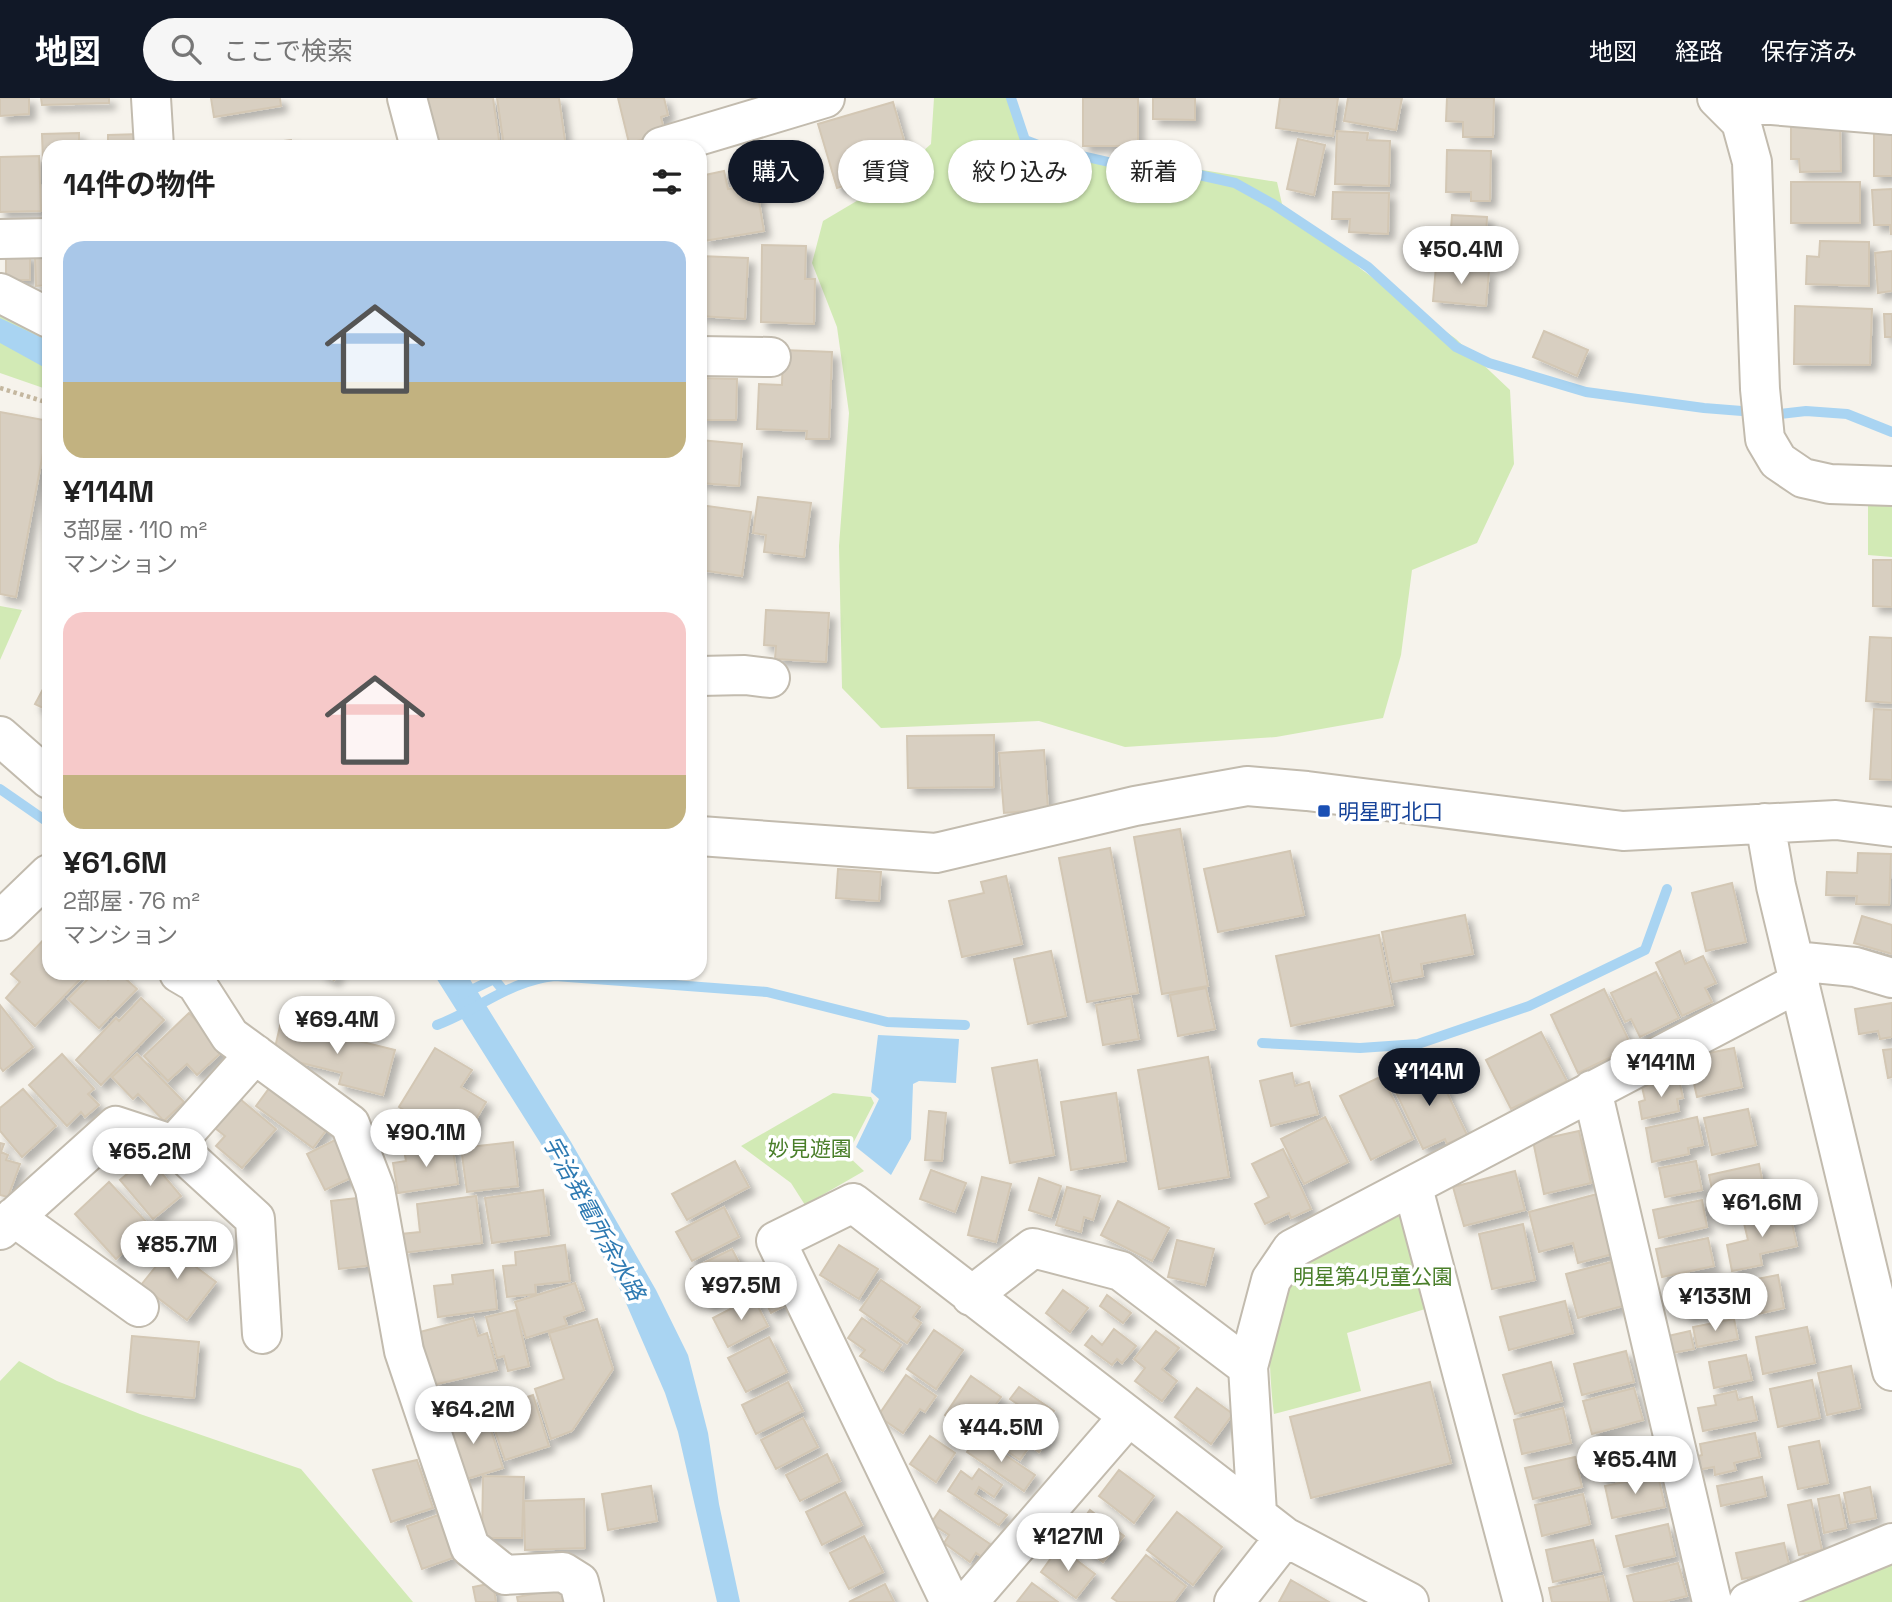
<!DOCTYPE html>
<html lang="ja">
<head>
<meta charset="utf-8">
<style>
  :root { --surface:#fff; --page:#f6f6f6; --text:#222; --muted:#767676; --accent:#111827 }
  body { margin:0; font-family:"Space Grotesk","Noto Sans JP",sans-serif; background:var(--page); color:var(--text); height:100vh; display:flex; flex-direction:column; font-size:26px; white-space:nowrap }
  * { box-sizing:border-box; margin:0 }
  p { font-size:23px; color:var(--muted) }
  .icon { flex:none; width:38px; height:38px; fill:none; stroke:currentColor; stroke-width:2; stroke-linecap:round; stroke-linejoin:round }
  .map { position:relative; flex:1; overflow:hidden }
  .drawer { position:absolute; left:42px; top:42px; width:665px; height:840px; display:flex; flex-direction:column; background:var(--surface); border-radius:21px; box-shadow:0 2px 5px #0004 }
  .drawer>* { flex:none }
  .banner { position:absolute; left:728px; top:42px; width:665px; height:63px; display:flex; gap:14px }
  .price { position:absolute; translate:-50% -60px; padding:0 16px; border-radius:24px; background:#fff; color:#222; font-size:23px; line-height:46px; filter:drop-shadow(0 2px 4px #0008) }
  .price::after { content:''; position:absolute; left:50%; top:42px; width:21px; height:16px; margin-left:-10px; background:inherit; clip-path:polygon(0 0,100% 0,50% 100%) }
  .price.active { background:var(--accent); color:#fff }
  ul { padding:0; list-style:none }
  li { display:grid; align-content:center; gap:14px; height:371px; padding:0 21px }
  li span { display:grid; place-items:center; height:217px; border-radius:21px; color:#555 }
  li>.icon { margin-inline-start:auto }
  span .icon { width:126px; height:126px; fill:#fffc; stroke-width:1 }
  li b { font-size:30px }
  h2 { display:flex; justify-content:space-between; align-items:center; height:84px; padding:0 21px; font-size:30px }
  .chip { padding:0 24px; border-radius:32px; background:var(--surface); box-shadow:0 2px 5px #0004; font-size:24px; line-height:63px }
  .chip.active { background:var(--accent); color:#fff }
  header { display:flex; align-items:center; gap:42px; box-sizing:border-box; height:98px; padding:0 35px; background:var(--accent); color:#fff }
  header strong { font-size:33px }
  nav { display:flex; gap:38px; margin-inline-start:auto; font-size:24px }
  .search { width:490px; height:63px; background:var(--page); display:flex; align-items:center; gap:18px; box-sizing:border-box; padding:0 24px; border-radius:38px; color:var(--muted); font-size:26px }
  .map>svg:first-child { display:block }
</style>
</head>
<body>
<header>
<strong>地図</strong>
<div class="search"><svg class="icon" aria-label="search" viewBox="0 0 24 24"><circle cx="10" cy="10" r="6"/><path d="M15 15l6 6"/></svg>ここで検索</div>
<nav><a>地図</a><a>経路</a><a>保存済み</a></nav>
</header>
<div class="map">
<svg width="1892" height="1504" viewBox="0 0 1892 1504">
  <defs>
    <filter id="shadow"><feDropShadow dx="6" dy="6" stdDeviation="3.5" flood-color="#0004"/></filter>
  </defs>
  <rect width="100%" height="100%" fill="#f6f3ec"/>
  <path fill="#d2eab5" d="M934,0H1013L1019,38L1031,59L1159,65L1277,84L1282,106L1361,171L1456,241L1510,292L1514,366L1477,445L1412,472L1401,557L1383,620L1276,639L1125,649L1039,623L881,630L842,590L839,448L849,315L837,229L812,165L823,123L887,85L931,46Z
    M0,215L31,226L49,242V292L0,275Z
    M1868,403L1892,404V459L1868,457Z
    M0,508L22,512L0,562Z
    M833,995L871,999L874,1005L847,1057L864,1073L805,1107L791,1085L741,1048Z
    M1404,1117L1435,1208L1347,1235L1361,1293L1274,1316C1270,1288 1264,1200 1281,1178C1307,1146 1366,1130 1404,1117Z
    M19,1263L57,1283L140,1316L301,1371L413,1504H0V1283Z
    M1892,1464V1504H1769Z"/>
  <path fill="#a9d4f2" d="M0,220L49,243V272L0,245Z
    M433,875H466L571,1044L656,1192L688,1257L708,1335L719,1406L740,1504H717L678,1334L665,1295L619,1189L558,1073Z
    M878,937L959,941L956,985L919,983L913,986L911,1041L891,1077L856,1049L879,1001L871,994Z"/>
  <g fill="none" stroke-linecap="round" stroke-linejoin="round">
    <path stroke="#a9d4f2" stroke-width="10" d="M1011,0L1025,42L1043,49L1113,65L1159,68L1235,85L1273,106L1368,169L1456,249L1489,265L1586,294L1704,310L1780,316L1806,313L1847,316L1892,334
      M0,691L49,725
      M463,896L494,881L503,892
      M437,927C480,911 508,883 555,878L767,894L887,924L965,927
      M1262,945L1360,950L1418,946L1529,908L1645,852L1667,791"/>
  </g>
  <path fill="#d8cfc1" stroke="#d3c7b4" stroke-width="2" filter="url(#shadow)" d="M0,0H29V16L0,18Z
    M41,0H109V5L42,7Z
    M211,0H280L281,8L214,19Z
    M416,0H493L500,49H423Z
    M497,0H559L566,49H504Z
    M618,0H664L668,17L661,19L665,36L629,45Z
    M1083,0H1138V48H1083Z
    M1153,0H1195V22L1153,21Z
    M1280,0H1338L1333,38L1276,30Z
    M1348,0H1402L1396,32L1344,23Z
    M1447,0H1494L1493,39H1463V24L1446,23Z
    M893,4L908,56L876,65L880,78L837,90L818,26Z
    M1791,25H1840L1841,73L1800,74L1799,61H1791Z
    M1337,33L1368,35L1367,42L1390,43L1389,88L1335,86Z
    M1874,34H1892V78H1874Z
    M79,35V49H49V92H44L42,36Z
    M141,36V49H108V37Z
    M1298,41L1325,47L1314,97L1287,91Z
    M291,42L292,49H232Z
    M1447,52L1491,53L1490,103H1471V94H1446Z
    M39,58L41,113L0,114V59Z
    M724,73L728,91L756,86L764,133L704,143L700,119V78Z
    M1791,84H1860V125H1791Z
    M1892,91V136H1891L1890,127H1874L1872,92Z
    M1333,94L1389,95L1388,136L1349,134L1350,121H1332Z
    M1452,117L1487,119L1485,162L1440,159L1442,130L1451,131Z
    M1820,143L1869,144V188L1806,186L1807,158L1819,159Z
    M762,147L806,148L805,181H815L814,226L761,224Z
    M1892,153V193L1878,195L1875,155Z
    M6,156H30V182H6Z
    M700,158L748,160L745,221L700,218Z
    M35,160H49V187L36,188Z
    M1436,168L1489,173L1486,208L1433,203Z
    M1795,208L1872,211L1870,267L1794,266Z
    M1884,216H1892V239H1885Z
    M1544,233L1588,252L1577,278L1533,259Z
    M783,252L832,254L829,341H806L807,333L757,331L759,286L782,287Z
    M700,280L737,281L736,322H700Z
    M0,314L49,323L16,499L0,496Z
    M700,342L742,346L739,388L700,385Z
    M758,399L811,405L804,459L764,454L766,437L753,435Z
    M700,407L751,414L742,478L700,472Z
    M1873,462H1892V509L1873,508Z
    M766,512L829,515L826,564L775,561L776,548L764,547Z
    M1870,539L1892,540V605L1866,603Z
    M49,580V613L35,606Z
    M1874,611L1892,612V682L1870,681Z
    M994,637V689L908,690L907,638Z
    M1044,652L1048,711L1004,715L999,655Z
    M1180,731L1208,888L1162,896L1134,739Z
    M1110,750L1138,895L1087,904L1059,760Z
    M1290,753L1304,817L1218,834L1204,771Z
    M1858,755L1891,756L1889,807L1856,806L1857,798L1826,797L1827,774L1857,775Z
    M838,771L881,774L879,803L836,800Z
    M1006,778L1022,846L962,859L949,803L984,795L981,784Z
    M1732,785L1746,844L1706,853L1692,795Z
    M1465,817L1473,856L1421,866L1423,878L1392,884L1382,834Z
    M1862,818L1892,827V856L1854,845Z
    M49,836V875H86L35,928L6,900L20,884L11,876Z
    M1379,837L1393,907L1291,928L1276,858Z
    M1051,853L1066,918L1028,926L1014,861Z
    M1680,853L1685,866L1703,858L1716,885L1705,890L1712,904L1682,918L1656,865Z
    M1656,874L1679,920L1640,939L1631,921L1625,924L1611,895Z
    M94,875H101L108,882L119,875L137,891L99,930L68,901Z
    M319,875H338L334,882Z
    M1206,890L1215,931L1178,938L1170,897Z
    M1604,891L1632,949L1578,975L1551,917Z
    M141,900L164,922L101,987L76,962L116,920L119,923Z
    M1131,900L1139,941L1103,947L1096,907Z
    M1892,905V939L1880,941L1878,933L1859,936L1855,911Z
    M0,907L33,949L3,973L0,969Z
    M189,915L224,952L197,977L187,966L168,983L144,958Z
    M281,924L395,952L383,997L339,986L342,975L273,958Z
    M1541,934L1567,983L1511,1011L1486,962Z
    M435,950L472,972L461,989L486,1004L461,1047L399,1009Z
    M1734,950L1742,989L1697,999L1688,959Z
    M1892,951V979L1888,980L1883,952Z
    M62,956L94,991L88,996L99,1007L85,1019L81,1014L67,1028L29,987Z
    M137,956L184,1004L164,1023L138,996L133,1001L112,979Z
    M1208,959L1229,1079L1159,1091L1138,972Z
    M1037,962L1054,1057L1010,1065L992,970Z
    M1434,967L1467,1037L1447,1046L1445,1041L1423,1051L1392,986Z
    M1292,975L1295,988L1309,984L1318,1016L1271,1028L1260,983Z
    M1382,978L1413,1041L1371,1062L1340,998Z
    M1679,981L1683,1000L1677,1001L1679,1013L1642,1021L1639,1004L1645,1002L1642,989Z
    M273,985L330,1027L313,1050L256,1008Z
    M23,991L56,1028L22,1059L0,1033V1010Z
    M1116,995L1126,1063L1071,1072L1061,1004Z
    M240,1001L276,1031L242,1070L216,1048L225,1038L215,1030Z
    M1748,1011L1756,1047L1712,1057L1704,1020Z
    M929,1013L946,1015L942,1063L925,1062Z
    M1325,1019L1348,1064L1304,1086L1281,1041Z
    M1697,1019L1703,1047L1688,1050L1689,1056L1652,1064L1646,1030Z
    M1579,1033L1591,1085L1544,1096L1533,1043Z
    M337,1041L355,1078L325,1092L307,1056Z
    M513,1044L518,1088L467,1094L461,1050Z
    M0,1045L4,1046L1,1054L8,1057L6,1062L20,1066L8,1099L0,1097Z
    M452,1045L458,1086L398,1095L393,1065L406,1063L404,1052Z
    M1283,1051L1311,1111L1291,1120L1289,1115L1265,1126L1255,1106L1269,1099L1252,1066Z
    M148,1059L181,1098L153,1121L120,1082Z
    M735,1063L749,1089L687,1122L672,1096Z
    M1696,1063L1702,1092L1665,1099L1659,1070Z
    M1759,1066L1766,1101L1716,1111L1709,1077Z
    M931,1072L966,1085L955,1114L920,1101Z
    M1515,1073L1525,1112L1464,1128L1453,1089Z
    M982,1079L1011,1086L996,1144L968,1137Z
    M1039,1080L1061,1088L1051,1119L1029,1112Z
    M109,1084L151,1129L116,1161L75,1116Z
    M1067,1089L1100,1098L1093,1122L1084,1119L1081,1134L1056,1127Z
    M543,1092L549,1137L492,1145L485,1100Z
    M1597,1096L1613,1156L1578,1165L1573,1145L1539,1154L1529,1114Z
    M476,1098L482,1145L403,1155L401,1136L420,1134L417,1106Z
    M366,1099L374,1167L339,1171L331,1103Z
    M1702,1102L1707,1129L1659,1140L1653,1112Z
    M1118,1103L1169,1130L1152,1163L1101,1137Z
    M724,1109L739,1139L692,1163L676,1134Z
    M1789,1111L1797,1148L1760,1156L1762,1167L1732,1173L1727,1147L1748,1142L1743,1121Z
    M1523,1126L1535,1182L1492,1191L1479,1136Z
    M1708,1140L1714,1168L1662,1179L1656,1151Z
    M160,1142L216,1184L187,1222L141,1187L157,1167L146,1159Z
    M1177,1142L1214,1151L1205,1187L1168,1179Z
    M565,1147L570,1183L535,1187L536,1196L507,1199L503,1168L516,1167L515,1154Z
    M839,1147L878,1171L859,1201L820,1177Z
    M732,1151L749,1184L708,1206L691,1171Z
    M1611,1164L1623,1208L1578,1220L1566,1176Z
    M493,1172L497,1211L438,1219L434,1188L453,1186L452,1177Z
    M1778,1177L1784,1210L1758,1216L1751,1182Z
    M1721,1180L1724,1195L1711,1197L1714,1212L1686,1218L1680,1189Z
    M881,1182L920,1209L913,1219L921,1225L907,1245L860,1212Z
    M575,1185L584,1212L564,1219L567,1227L526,1240L515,1204Z
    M780,1186L790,1205L771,1215L761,1195Z
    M1063,1192L1088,1210L1070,1234L1046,1215Z
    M1107,1197L1131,1215L1123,1225L1100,1208Z
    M753,1199L768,1228L728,1249L713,1220Z
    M1565,1203L1573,1235L1509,1252L1500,1219Z
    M516,1212L529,1268L508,1273L504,1258L497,1260L486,1219Z
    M473,1220L478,1238L487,1235L497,1272L433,1287L420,1234Z
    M862,1220L901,1247L883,1273L860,1258L865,1252L848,1240Z
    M597,1221L613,1271L572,1333L551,1341L535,1291L564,1281L549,1235Z
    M1734,1221L1738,1241L1697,1249L1693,1229Z
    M1807,1229L1815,1265L1763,1276L1756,1239Z
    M1114,1231L1136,1248L1122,1265L1117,1261L1112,1267L1085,1247L1092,1238L1102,1247Z
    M934,1232L963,1252L936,1291L907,1271Z
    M1156,1233L1179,1250L1162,1271L1177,1283L1162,1303L1135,1283L1145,1270L1134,1261Z
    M1690,1233L1694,1251L1672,1255L1668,1238Z
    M132,1238L199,1244L194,1300L127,1294Z
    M769,1239L787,1274L746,1294L728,1260Z
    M1626,1253L1634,1284L1582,1297L1574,1266Z
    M1746,1257L1752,1282L1714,1290L1709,1264Z
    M1551,1264L1562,1303L1515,1316L1503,1277Z
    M1851,1268L1860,1310L1827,1317L1818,1275Z
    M906,1277L936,1298L925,1314L920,1311L903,1335L878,1318Z
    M971,1278L1001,1299L981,1328L970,1320L963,1330L945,1317Z
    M1812,1282L1820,1320L1778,1329L1770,1291Z
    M788,1284L803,1313L756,1336L742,1307Z
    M1430,1284L1451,1365L1311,1400L1290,1319Z
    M1019,1289L1054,1313L1045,1325L1010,1301Z
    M1197,1290L1233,1316L1211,1346L1175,1319Z
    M1634,1290L1643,1322L1592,1336L1583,1303Z
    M1736,1293L1738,1302L1752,1299L1757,1322L1703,1333L1698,1310L1716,1307L1714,1298Z
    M533,1297L549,1348L505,1362L488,1312Z
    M1010,1307L1051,1336L1039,1354L998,1325Z
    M1563,1310L1571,1345L1522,1356L1514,1322Z
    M485,1313L503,1370L460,1383L442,1326Z
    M803,1320L818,1349L776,1371L761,1342Z
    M1755,1335L1760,1359L1734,1365L1736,1372L1715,1377L1714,1369L1697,1372L1694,1359L1702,1357L1700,1346Z
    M930,1338L955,1355L936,1384L910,1366Z
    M977,1338L1035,1377L1024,1393L967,1354Z
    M1006,1338L1027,1352L1020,1362L999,1348Z
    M1649,1340L1656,1370L1604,1383L1596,1354Z
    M1819,1343L1828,1385L1798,1391L1789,1349Z
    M827,1356L840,1383L800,1403L786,1377Z
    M1575,1359L1582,1389L1533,1401L1525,1370Z
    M417,1362L433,1410L391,1424L373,1372Z
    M979,1371L1002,1387L994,1399L979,1389L975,1396L1007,1417L999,1427L948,1393L961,1373L972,1381Z
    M1119,1372L1154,1398L1134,1425L1099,1398Z
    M1658,1377L1665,1409L1612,1420L1605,1388Z
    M483,1378L524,1379L522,1440H482Z
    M1762,1379L1766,1398L1721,1408L1717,1388Z
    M651,1388L657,1423L608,1432L602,1396Z
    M1870,1389L1876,1420L1850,1425L1844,1395Z
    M845,1394L862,1427L822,1447L806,1414Z
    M1583,1396L1590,1426L1542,1438L1535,1407Z
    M1839,1397L1846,1430L1824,1435L1818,1401Z
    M584,1401L585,1450L525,1452L524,1403Z
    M1811,1402L1822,1452L1799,1457L1788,1407Z
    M940,1412L990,1446L982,1459L976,1455L970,1464L944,1445L949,1437L931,1425Z
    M1090,1412L1124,1438L1103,1464L1070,1439Z
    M1177,1414L1222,1449L1193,1487L1147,1452Z
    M438,1417L453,1460L422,1471L407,1428Z
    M1668,1426L1675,1458L1624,1469L1616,1438Z
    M864,1438L883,1474L849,1491L830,1455Z
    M1593,1442L1601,1473L1553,1484L1546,1452Z
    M1784,1445L1790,1471L1742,1481L1736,1455Z
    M1059,1449L1095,1476L1076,1500L1041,1474Z
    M1146,1457L1186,1488L1174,1504H1118L1112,1500Z
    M1678,1465L1687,1498L1662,1504H1634L1627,1478Z
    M1603,1478L1609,1504H1552L1549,1490Z
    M1291,1482L1329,1504H1279Z
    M493,1485L496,1504H476L473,1489Z
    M1032,1485L1058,1504H1017Z
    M885,1486L894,1504H849Z
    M569,1489L572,1504H518L517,1499Z"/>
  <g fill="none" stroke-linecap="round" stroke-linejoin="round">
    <defs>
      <path id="minor" d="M151,0L154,49
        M407,0L420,49
        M1717,0L1741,24L1752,64L1760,291L1765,341L1778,363L1803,380L1830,386L1892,388
        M1722,3L1892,17
        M661,49L825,0
        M0,141L49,140
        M0,195L49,220
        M700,258L771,259
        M700,578L745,577L770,580
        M0,638L49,681
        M1765,725L1776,788L1892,1273
        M700,738L936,755L1135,708L1247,688L1307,693L1623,733L1836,722L1892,729
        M0,823L49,776
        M1794,863L1855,869L1892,880
        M179,875L196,885L230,938L350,1026L375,1091L404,1253L470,1449L505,1477L563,1474L579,1484L584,1504
        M1592,992L1712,1504
        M174,1047L255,956
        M1413,1090L1523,1504
        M14,1119L139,1209
        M0,1132L116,1028L174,1047L255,1121L262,1236
        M971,1198L1033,1150L1121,1173L1248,1269
        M1257,1415L1248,1269L1271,1182L1292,1151L1800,884
        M950,1504L776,1143L853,1105L1285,1439L1409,1504
        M968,1504L1128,1319
        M1234,1504L1285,1439
        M1748,1504L1892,1445"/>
    </defs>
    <use href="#minor" stroke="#c2bbae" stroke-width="42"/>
    <path stroke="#c4b79f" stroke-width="4.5" stroke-dasharray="3.5 3.5" stroke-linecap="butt" d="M0,290L49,305"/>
    <use href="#minor" stroke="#fff" stroke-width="38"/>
  </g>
  <rect fill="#1a4fb4" stroke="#fff" stroke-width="2.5" x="1317" y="706" width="14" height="14" rx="3.5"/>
  <g text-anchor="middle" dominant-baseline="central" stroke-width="7" stroke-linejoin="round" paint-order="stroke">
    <g font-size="21" fill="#164399" stroke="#fff" text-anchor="start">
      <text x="1338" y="713">明星町北口</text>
    </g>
    <g font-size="21" fill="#4a7f2a" stroke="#fff">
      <text x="810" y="1050">妙見遊園</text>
      <text x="1373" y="1178">明星第4児童公園</text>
    </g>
    <g font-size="23" font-style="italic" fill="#2e7ab2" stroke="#fff">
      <text transform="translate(594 1120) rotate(61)">宇治発電所余水路</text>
    </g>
  </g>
</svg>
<b class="price" style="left:1461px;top:188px">¥50.4M</b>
<b class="price" style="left:337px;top:958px">¥69.4M</b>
<b class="price" style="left:1661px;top:1001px">¥141M</b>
<b class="price active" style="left:1429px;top:1010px">¥114M</b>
<b class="price" style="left:426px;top:1071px">¥90.1M</b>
<b class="price" style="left:150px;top:1090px">¥65.2M</b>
<b class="price" style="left:1762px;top:1141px">¥61.6M</b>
<b class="price" style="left:177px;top:1183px">¥85.7M</b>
<b class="price" style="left:741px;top:1224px">¥97.5M</b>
<b class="price" style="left:1715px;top:1235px">¥133M</b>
<b class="price" style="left:473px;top:1348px">¥64.2M</b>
<b class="price" style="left:1001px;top:1366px">¥44.5M</b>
<b class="price" style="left:1635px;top:1398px">¥65.4M</b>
<b class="price" style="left:1068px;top:1475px">¥127M</b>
<div class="banner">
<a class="chip active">購入</a>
<a class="chip">賃貸</a>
<a class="chip">絞り込み</a>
<a class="chip">新着</a>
</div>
<section class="drawer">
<h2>14件の物件<svg class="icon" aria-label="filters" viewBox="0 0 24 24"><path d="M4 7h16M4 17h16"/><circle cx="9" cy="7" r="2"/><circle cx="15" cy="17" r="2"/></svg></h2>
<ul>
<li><span style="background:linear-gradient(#a9c7e8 65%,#c2b280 0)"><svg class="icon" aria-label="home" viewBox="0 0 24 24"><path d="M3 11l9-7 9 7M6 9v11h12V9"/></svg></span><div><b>¥114M</b><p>3部屋 · 110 m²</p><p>マンション</p></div></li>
<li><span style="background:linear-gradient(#f6c9c9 75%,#c2b280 0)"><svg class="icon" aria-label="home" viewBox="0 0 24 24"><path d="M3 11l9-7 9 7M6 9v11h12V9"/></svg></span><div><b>¥61.6M</b><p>2部屋 · 76 m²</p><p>マンション</p></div></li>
</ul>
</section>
</div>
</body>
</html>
